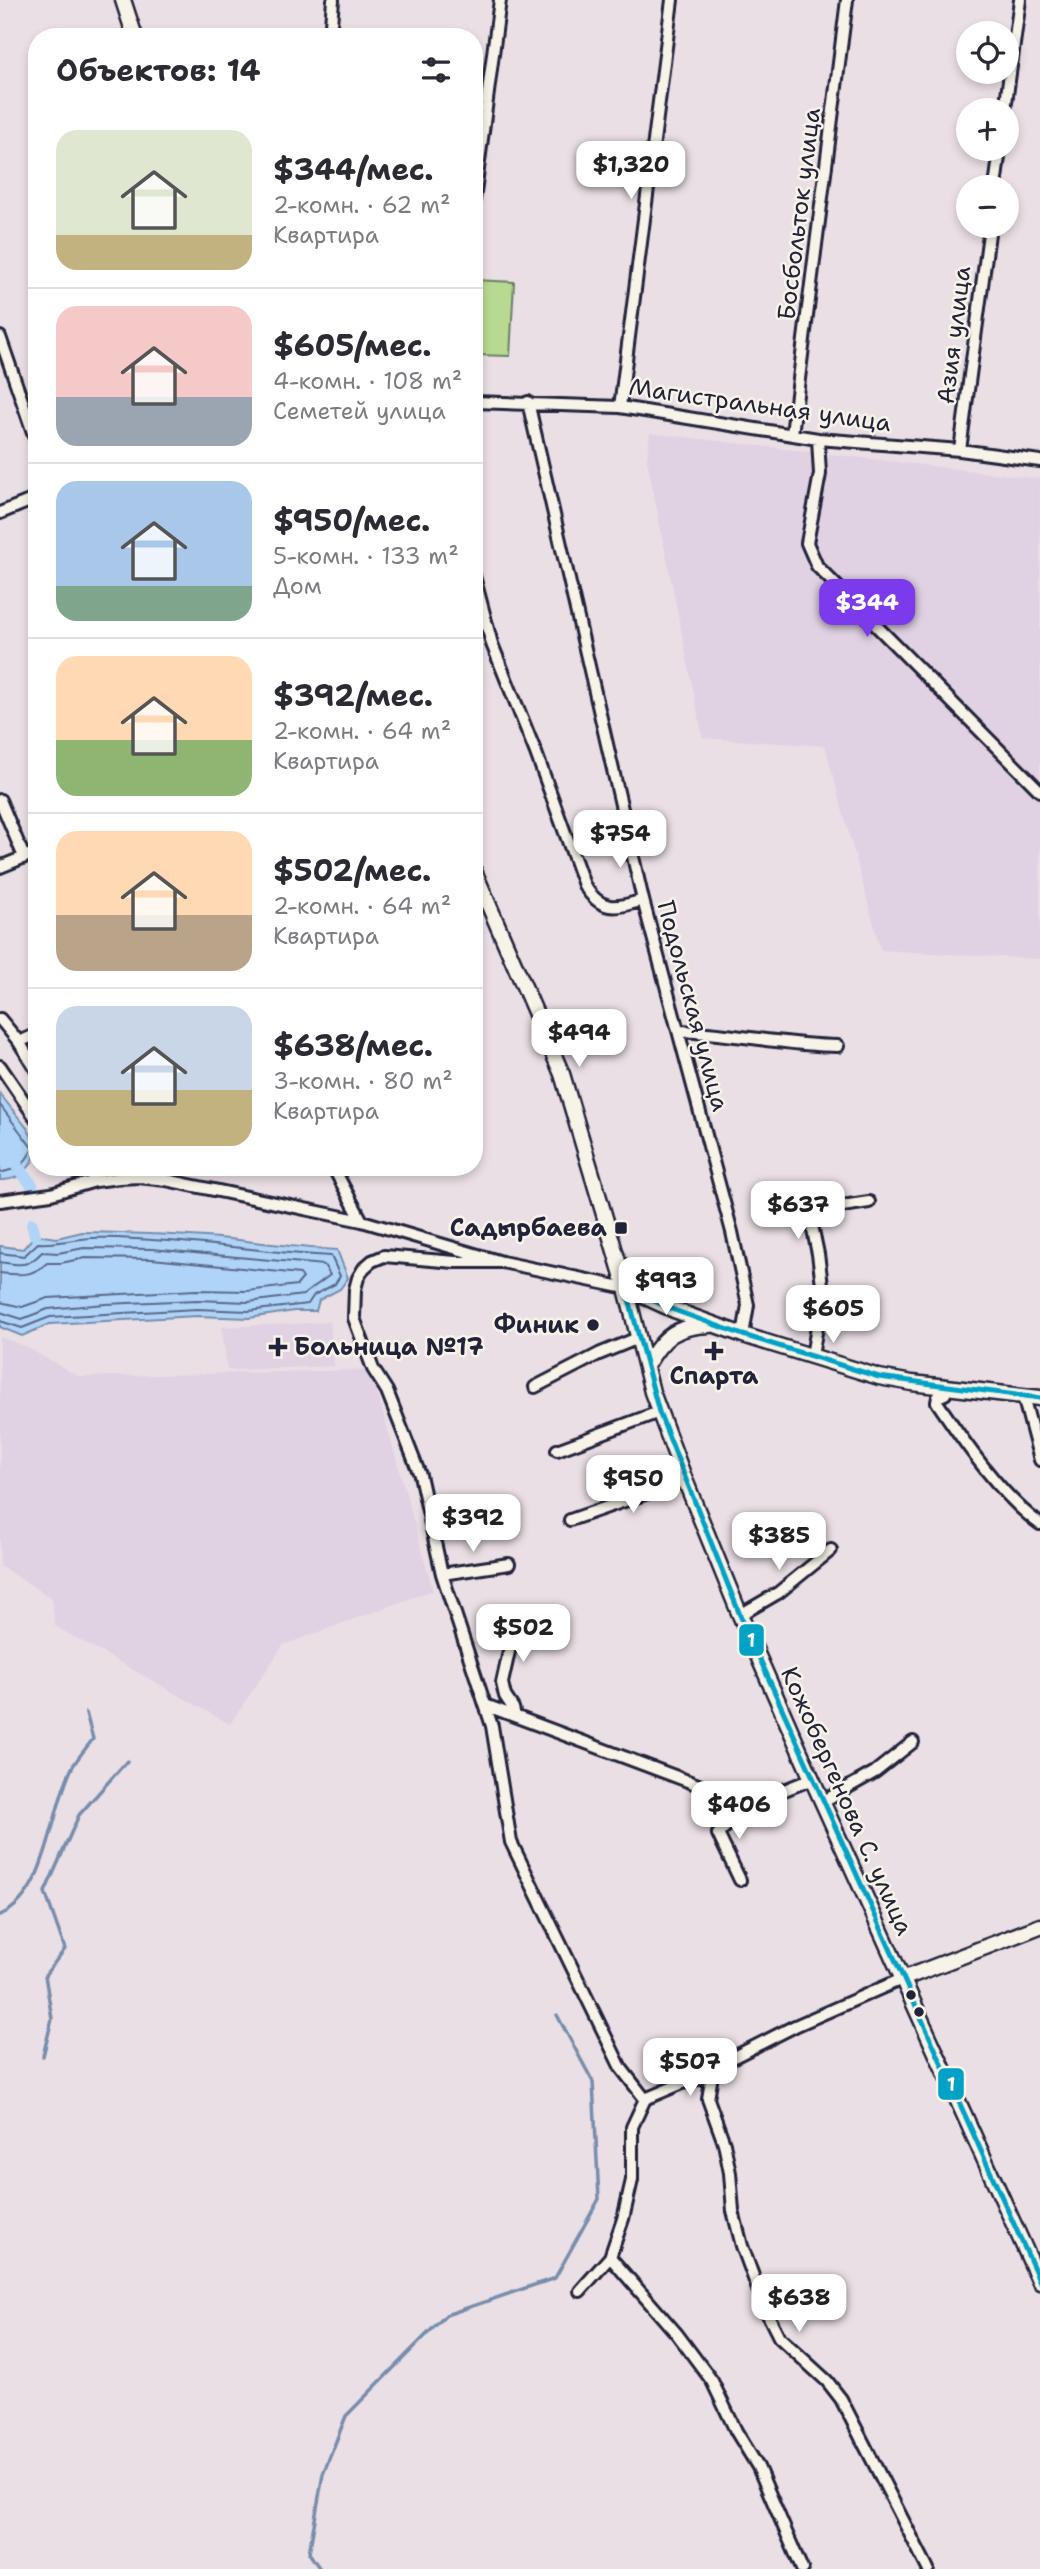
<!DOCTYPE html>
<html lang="ru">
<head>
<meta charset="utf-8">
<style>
  :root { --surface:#fff; --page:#f7f7f7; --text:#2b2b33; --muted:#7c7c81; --line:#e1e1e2; --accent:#7c3aed }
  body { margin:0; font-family:"Shantell Sans",sans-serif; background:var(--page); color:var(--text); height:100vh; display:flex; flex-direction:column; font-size:26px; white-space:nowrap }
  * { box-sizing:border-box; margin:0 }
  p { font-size:23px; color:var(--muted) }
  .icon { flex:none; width:38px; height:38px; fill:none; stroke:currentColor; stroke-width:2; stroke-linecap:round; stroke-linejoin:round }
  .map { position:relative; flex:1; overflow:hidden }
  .side { position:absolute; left:28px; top:28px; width:455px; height:1148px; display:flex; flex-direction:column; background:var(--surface); border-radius:28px; box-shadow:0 4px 10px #0003 }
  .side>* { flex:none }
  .controls { position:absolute; left:956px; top:21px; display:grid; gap:14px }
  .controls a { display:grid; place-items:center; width:63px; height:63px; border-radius:50%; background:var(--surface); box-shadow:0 4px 10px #0003; font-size:35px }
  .price { position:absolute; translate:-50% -60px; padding:0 16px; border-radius:14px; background:#fff; color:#222; font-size:23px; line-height:46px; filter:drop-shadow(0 2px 4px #0008) }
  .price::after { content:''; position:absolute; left:50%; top:42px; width:21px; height:16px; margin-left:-10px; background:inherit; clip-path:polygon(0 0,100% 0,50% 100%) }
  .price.selected { background:var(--accent); color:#fff }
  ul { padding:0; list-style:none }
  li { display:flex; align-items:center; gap:21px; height:175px; padding:0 28px }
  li+li { border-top:2px solid var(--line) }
  li span { display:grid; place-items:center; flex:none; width:196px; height:140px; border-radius:21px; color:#555 }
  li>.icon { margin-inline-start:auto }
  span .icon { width:84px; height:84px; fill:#fffc; stroke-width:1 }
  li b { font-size:30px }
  h2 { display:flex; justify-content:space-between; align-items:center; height:84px; padding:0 28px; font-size:30px }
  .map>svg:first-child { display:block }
</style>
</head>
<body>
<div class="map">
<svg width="1040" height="2569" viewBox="0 0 1040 2569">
  <rect width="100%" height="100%" fill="#eadfe5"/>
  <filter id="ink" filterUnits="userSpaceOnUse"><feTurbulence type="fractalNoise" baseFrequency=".0143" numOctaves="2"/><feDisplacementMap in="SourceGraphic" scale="14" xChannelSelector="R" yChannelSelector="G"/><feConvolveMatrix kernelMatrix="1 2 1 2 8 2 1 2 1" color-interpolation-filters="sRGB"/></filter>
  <g filter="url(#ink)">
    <path fill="#e0d1e3" d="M650,433L1040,479V959L881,950L825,746L703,738L647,460Z
      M330,1322L334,1366L227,1370L222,1327Z
      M0,1337L22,1345L80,1377L371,1370L433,1590L283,1645L230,1724L55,1626L52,1598L0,1566Z"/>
    <path fill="#b7d992" stroke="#6c7e66" stroke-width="2" d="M475,280L514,282L510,356L474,355Z"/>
    <path fill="#afd4f8" stroke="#778dac" stroke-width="2" d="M0,1094L27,1128L37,1145C34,1165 23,1181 0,1180Z
      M82,1232C131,1233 180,1234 229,1239C265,1243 300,1248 337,1250L348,1278L340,1289L319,1300L316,1311H294L249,1318L197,1316L50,1324L22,1336L0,1327V1246L23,1249L35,1235L57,1238Z"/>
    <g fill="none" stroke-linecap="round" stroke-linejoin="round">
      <path stroke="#5a6987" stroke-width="2" d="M0,1105L33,1149L21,1167L0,1173
        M0,1253L24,1256L38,1243C55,1244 65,1241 81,1239C104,1236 129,1239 152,1240C212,1243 271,1253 331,1256L340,1276L335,1284L314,1295L308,1304L248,1311L197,1309L50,1317L22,1328L0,1321
        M0,1262C21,1265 27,1268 42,1252L58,1253L84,1248L152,1249L324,1265L330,1275L303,1295L248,1302L197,1300L106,1304L48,1309L22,1319L0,1312
        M0,1273C19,1275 32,1277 47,1263H61L85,1258L152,1259L300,1274L303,1278L297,1285L247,1291L196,1290L48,1298L22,1307L0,1302"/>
      <path stroke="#778dac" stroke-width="3.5" d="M0,1915C49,1895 50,1808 73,1766C79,1756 87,1747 93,1739L86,1713
        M43,2056L52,2019L45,1975L65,1949L45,1892L79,1815L127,1761
        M320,2569L309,2553L323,2474L346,2416L446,2315L555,2278L599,2199L593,2082L557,2015"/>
      <path stroke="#afd4f8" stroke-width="12" d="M0,1145L32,1185
        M32,1224L35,1235"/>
      <defs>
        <path id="minor" d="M330,37L333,0
          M1005,110L1020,0
          M995,187L1000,149
          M474,200L500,0
          M0,337L37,444
          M474,402L620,407L818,439L960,450L1040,461
          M528,402L643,900L732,1232L748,1305L743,1335
          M620,407L672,0
          M792,434L847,0
          M818,439L820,474L807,543L817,566L1040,791
          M960,450L990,226
          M0,513L37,498
          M474,576L492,644L536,753L584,885C601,912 615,909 643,900
          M0,800L24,857
          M0,867L37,852
          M0,1019L19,1042L37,1071
          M678,1031C732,1033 784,1045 838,1046
          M19,1042L37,1034
          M0,1066L37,1120
          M89,1167L95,1181
          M333,1167L362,1221
          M0,1201L51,1194L95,1181L119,1178L139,1177L166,1180L362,1221L502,1262L626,1288
          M502,1262H455L384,1256L372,1261L364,1268L358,1278L355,1289L354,1318L373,1369L387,1391L420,1475L442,1574L492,1726L511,1842L621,2068L645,2099
          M812,1356L823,1292L818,1254L809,1211L869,1202
          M535,1387L599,1354L638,1338
          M946,1388L945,1394L938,1397L937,1402C964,1442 1001,1496 1040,1524
          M1023,1396L1040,1460
          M557,1450L659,1412
          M570,1520L685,1480
          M442,1574L509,1564
          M506,1612L510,1647L502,1683L505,1696L513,1708L515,1716
          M740,1615L778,1593L831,1550
          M485,1705L749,1804L812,1779
          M822,1802L875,1772L913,1742
          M740,1880L718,1834L749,1804
          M712,2075L708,2099L724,2143L730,2173L733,2211L742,2246L766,2311L779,2337L827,2381L841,2399L928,2569
          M610,2257L677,2334L712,2381L736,2431L758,2467L802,2569
          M580,2291L610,2257L623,2219L632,2180V2127L645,2099L683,2083L712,2075L730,2059L795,2026L902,1979"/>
        <path id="major" d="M123,0L135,37
          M474,871L562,1074L626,1288L652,1392L685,1480L740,1615L812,1779L1040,2282
          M626,1288L674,1310L743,1335L879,1377L912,1383L1040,1398
          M646,1366C663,1337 675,1326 710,1325
          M902,1979L1040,1926"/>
      </defs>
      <use href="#minor" stroke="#22223b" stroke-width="16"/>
      <use href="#major" stroke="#22223b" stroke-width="19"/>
      <use href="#minor" stroke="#f7f3e8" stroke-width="10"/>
      <use href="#major" stroke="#f7f3e8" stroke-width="14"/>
      <defs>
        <path id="bus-1" d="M626,1288L659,1412L740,1615L1040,2282
          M626,1288L674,1310L743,1335L879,1377L1040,1398"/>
      </defs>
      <use href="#bus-1" stroke="#f7f3e8" stroke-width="10"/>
      <use href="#bus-1" stroke="#02a2c7" stroke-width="5"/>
    </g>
  </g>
  <g fill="#22223b" stroke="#f7f3e8" stroke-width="2.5">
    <rect x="614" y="1221" width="14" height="14" rx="3.5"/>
    <circle cx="593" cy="1325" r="7"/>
    <path d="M274.5 1336.5h7v7h7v7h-7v7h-7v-7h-7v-7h7z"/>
    <path d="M710.5 1340.5h7v7h7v7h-7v7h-7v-7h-7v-7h7z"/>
    <circle cx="911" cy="1995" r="6"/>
    <circle cx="919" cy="2012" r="6"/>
  </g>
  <g text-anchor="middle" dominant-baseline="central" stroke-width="5" stroke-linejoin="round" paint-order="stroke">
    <g font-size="24" fill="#22223b" stroke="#f7f3e8">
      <text transform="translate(799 214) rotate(-83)">Босбольток улица</text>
      <text transform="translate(954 335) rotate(-83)">Азия улица</text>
      <text transform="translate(760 405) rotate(8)">Магистральная улица</text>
      <text transform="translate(693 1006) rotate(75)">Подольская улица</text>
      <text transform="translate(847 1801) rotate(66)">Кожобергенова С. улица</text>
    </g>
    <g font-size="24" font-weight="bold" fill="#22223b" stroke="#f7f3e8" text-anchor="end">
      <text x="607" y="1228">Садырбаева</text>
      <text x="579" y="1325">Финик</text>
      <text x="294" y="1347" text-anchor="start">Больница №17</text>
      <text x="714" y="1376" text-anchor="middle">Спарта</text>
    </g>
  </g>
  <g stroke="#f7f3e8" stroke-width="2.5">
    <rect x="738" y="1623" width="27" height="34" rx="7" fill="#02a2c7"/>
    <rect x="937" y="2067" width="28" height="34" rx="7" fill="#02a2c7"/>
  </g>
  <g font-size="19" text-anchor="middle" font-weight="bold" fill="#fff">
    <text x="751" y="1647">1</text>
    <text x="951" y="2091">1</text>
  </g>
</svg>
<div class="controls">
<a><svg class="icon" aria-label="locate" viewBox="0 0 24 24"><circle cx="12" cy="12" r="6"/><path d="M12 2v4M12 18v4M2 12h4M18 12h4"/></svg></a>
<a>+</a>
<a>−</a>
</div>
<b class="price" style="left:631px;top:201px">$1,320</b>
<b class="price selected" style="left:867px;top:639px">$344</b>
<b class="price" style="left:620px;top:870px">$754</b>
<b class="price" style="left:579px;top:1069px">$494</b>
<b class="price" style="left:798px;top:1241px">$637</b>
<b class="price" style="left:666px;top:1317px">$993</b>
<b class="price" style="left:833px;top:1345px">$605</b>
<b class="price" style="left:633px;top:1515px">$950</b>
<b class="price" style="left:473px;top:1554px">$392</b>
<b class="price" style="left:779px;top:1572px">$385</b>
<b class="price" style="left:523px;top:1664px">$502</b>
<b class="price" style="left:739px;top:1841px">$406</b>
<b class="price" style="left:690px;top:2098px">$507</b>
<b class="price" style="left:799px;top:2334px">$638</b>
<section class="side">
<h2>Объектов: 14<svg class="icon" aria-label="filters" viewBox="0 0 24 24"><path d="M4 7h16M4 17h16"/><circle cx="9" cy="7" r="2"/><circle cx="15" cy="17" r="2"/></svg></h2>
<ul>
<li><span style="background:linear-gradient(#dfe7d0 75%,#c2b280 0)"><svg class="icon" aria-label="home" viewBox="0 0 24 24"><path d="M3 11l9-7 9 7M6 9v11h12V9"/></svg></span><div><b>$344/мес.</b><p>2-комн. · 62 m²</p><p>Квартира</p></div></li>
<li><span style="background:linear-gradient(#f6c9c9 65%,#9aa5b1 0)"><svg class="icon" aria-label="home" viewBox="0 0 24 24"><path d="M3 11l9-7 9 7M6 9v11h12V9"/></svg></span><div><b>$605/мес.</b><p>4-комн. · 108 m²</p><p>Семетей улица</p></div></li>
<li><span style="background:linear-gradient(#a9c7e8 75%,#7fa58c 0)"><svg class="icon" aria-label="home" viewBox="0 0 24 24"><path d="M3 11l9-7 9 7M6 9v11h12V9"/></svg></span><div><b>$950/мес.</b><p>5-комн. · 133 m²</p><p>Дом</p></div></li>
<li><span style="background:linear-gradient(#ffd9b3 60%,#8fb573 0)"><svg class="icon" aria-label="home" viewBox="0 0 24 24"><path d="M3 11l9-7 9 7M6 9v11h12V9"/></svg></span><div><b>$392/мес.</b><p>2-комн. · 64 m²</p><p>Квартира</p></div></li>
<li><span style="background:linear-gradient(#ffd9b3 60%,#b9a48a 0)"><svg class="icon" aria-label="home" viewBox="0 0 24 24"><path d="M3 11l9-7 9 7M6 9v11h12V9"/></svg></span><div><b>$502/мес.</b><p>2-комн. · 64 m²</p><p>Квартира</p></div></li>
<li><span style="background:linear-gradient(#c9d6e8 60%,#c2b280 0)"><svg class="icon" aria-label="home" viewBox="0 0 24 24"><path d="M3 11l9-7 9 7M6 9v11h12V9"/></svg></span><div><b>$638/мес.</b><p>3-комн. · 80 m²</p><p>Квартира</p></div></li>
</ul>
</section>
</div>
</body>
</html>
